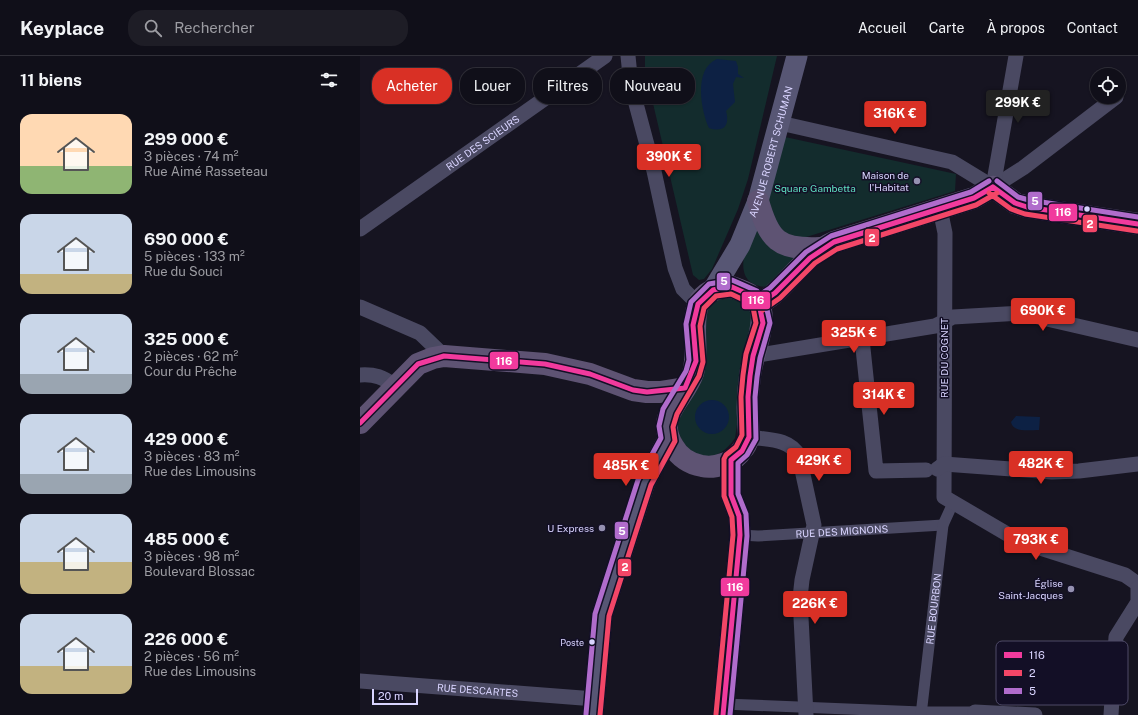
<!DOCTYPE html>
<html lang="fr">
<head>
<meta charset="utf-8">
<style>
  :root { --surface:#100f19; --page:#1e1d26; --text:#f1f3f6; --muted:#9c9ca2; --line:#302f38; --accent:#d93025 }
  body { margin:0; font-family:"Public Sans",sans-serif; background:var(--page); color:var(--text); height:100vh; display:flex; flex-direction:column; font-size:15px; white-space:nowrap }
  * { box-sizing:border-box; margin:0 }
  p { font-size:13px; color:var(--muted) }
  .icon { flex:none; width:22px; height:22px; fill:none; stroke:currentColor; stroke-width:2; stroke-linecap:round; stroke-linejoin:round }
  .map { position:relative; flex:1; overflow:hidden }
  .sheet { display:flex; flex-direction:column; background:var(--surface); width:360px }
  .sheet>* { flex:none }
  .guide { position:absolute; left:12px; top:12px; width:380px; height:36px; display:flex; gap:8px }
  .fabs { position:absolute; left:730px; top:12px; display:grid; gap:8px }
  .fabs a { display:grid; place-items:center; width:36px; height:36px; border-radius:50%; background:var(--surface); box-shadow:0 1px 3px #0004,0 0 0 1px var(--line); font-size:20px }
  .scale { position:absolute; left:12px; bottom:10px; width:46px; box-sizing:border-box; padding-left:4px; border:2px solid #d9d4ff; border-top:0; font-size:11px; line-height:14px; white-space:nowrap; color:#d9d4ff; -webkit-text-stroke:3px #130f26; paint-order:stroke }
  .price { position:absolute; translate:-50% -34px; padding:0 9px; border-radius:4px; background:var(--accent); color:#fff; font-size:13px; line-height:26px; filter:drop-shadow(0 1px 2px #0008) }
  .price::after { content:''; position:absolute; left:50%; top:24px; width:12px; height:9px; margin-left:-6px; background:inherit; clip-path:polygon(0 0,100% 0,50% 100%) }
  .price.current { background:#222; color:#fff }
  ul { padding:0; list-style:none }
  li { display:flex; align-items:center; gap:12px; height:100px; padding:0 20px }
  li span { display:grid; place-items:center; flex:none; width:112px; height:80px; border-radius:12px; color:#555 }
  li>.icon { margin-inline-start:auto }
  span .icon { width:48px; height:48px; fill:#fffc; stroke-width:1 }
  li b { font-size:17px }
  h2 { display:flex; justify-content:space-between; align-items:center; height:48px; padding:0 20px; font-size:17px }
  .chip { padding:0 14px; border-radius:16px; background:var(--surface); box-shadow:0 1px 3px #0004,0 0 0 1px var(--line); font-size:14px; line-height:36px }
  .chip.current { background:var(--accent); color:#fff }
  header { display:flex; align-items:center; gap:24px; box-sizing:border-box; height:56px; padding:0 20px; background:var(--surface); border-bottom:1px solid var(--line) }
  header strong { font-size:19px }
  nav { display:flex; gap:22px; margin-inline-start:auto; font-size:14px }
  .search { width:280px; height:36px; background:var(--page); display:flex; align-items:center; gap:10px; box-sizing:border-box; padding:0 14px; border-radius:16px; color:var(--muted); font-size:15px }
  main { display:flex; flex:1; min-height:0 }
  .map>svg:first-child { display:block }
</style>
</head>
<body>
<header>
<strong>Keyplace</strong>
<div class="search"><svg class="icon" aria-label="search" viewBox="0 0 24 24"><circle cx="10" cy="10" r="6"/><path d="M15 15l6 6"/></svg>Rechercher</div>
<nav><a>Accueil</a><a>Carte</a><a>À propos</a><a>Contact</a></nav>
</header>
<main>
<section class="sheet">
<h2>11 biens<svg class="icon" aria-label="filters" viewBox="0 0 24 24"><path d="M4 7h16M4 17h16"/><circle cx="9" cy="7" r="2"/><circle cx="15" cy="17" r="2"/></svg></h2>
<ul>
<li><span style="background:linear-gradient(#ffd9b3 65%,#8fb573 0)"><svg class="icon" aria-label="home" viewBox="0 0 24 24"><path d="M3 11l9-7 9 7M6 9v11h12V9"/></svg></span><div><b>299 000 €</b><p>3 pièces · 74 m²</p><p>Rue Aimé Rasseteau</p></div></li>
<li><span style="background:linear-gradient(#c9d6e8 75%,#c2b280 0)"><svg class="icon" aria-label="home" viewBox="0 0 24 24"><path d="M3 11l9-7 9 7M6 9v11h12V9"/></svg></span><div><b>690 000 €</b><p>5 pièces · 133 m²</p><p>Rue du Souci</p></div></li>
<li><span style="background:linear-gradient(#c9d6e8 75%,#9aa5b1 0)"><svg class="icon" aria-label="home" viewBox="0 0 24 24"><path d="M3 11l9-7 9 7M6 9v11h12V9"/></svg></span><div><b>325 000 €</b><p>2 pièces · 62 m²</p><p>Cour du Prêche</p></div></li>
<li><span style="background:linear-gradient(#c9d6e8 75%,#9aa5b1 0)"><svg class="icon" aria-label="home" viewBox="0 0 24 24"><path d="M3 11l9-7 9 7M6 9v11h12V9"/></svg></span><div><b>429 000 €</b><p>3 pièces · 83 m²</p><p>Rue des Limousins</p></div></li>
<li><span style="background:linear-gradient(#c9d6e8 60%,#c2b280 0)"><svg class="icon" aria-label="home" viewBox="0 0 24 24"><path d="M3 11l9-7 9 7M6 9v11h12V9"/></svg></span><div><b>485 000 €</b><p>3 pièces · 98 m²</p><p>Boulevard Blossac</p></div></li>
<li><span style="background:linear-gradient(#c9d6e8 65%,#c2b280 0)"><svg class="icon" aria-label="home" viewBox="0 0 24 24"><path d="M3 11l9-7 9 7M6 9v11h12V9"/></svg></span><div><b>226 000 €</b><p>2 pièces · 56 m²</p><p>Rue des Limousins</p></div></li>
</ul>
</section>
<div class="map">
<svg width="778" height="659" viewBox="0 0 778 659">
  <rect width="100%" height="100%" fill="#161421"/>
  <path fill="#132c2d" d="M285,0H417L388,123L378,153L352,213L344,223L339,224L333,219L285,13Z
    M425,81L596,118L595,135L443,182L424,180L405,150Z
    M396,160L444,196L407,231C366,230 389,182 396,160Z
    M368,242C382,245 388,249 393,262L375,382C354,414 322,402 316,366L348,251L358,244Z"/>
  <path fill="#0d2144" d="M357,3L376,5L378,11V18L384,22L376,21L373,28L375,46L366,55C370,69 364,77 349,72C341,55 333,13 357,3Z
    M335 361a17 17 0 1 1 34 0a17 17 0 1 1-34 0Z
    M656,360L680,361L679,374C670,374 653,377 651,366Z"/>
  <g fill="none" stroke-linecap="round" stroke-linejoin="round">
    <g stroke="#4a4962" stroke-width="11">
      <path id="s1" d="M380,479L398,480L583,469"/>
      <path d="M364,648L561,656H615"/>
      <path id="s2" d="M561,659L583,469L593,447"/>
    </g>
    <g stroke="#4a4962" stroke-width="15">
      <path d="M268,0L271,29L294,115L315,212L323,233L338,248"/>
      <path d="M420,67L592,106L633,131"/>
      <path d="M633,131L663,112L756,41"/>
      <path d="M633,131L656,0"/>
      <path d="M580,153L585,177L584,441L654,482L671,489L765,519L778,528"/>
      <path id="s3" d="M0,173L245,0"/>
      <path d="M0,251L60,277L84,300"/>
      <path d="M502,283L516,415L566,414"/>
      <path d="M393,300L575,270L593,261L661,257L778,284"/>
      <path d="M0,319C15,318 23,321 35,330"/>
      <path d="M389,381C408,384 429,382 439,400L454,469L442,524L440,542L446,659"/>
      <path d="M577,413L584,408L692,416L719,415L778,408"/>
      <path id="s4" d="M0,625L235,643"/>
      <path d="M615,656L675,659"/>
      <path d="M751,659L756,581L778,546V532"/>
    </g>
    <g stroke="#575674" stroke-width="21">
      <path id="s5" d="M353,234L380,189L398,145L437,0"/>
      <path d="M233,659L242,559L285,426L308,383"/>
      <path d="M363,659L380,479L379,460L371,439V404"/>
    </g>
    <path stroke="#5e5373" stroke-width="22" d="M398,145C409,184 418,194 460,192
      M372,231C383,235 394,238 399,249C408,265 392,300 390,320C388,334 387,348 388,362C388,368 389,375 389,380C388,384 385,391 382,394C375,406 355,413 342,410C330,408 319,401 313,390C294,359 324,344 333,317C343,284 316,232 372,231Z
      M399,248C405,244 412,240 417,235C436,217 449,197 474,186L614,142L633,131L655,147L667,151L778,168
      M0,367L58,308L73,302L84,300L185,308L230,318L273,334L287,336H300L325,332"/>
    <defs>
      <path id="bus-1" d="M633,131L655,147L667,151L778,168
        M399,248L415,237L450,202L474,186L614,142L633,131
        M0,367L58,308L84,300L185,308L230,318L273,334L287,336L325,332L336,305L333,269L338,248L353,234L362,232L372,231L392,240L399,248L403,267L393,300L390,320L388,341L389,381L382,395L371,404
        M363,659L380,479L379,460L371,439V404"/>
      <path id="bus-2" d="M629,137L651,153L665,158L777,175
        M403,254L420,242L455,207L477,193L616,149L637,137
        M240,659L249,560L291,429L315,385L313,371L317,358L339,320L343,306L340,270L344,252L356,240L371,238L388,246L393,251L396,267L386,298L383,319L381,341L382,379L376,391L366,399L364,403V440L372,461L373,479L356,658"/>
      <path id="bus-3" d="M637,125L658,141L669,144L778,161
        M395,242L410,232L446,196L471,180L611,136L629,125
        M226,658L235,558L278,424L301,382L299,370L303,353L326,315L329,304L326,268L331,246L349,228L372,224L397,235L405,245L410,267L400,302L397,321L395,341L396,383L387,399L378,407V438L386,458L387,480L370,659"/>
    </defs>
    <use href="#bus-1" stroke="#130f26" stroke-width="8"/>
    <use href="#bus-2" stroke="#130f26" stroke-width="8"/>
    <use href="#bus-3" stroke="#130f26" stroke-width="8"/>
    <use href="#bus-1" stroke="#f13a9d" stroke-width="5"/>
    <use href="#bus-2" stroke="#f34667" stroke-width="5"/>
    <use href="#bus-3" stroke="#b06ccc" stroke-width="5"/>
  </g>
  <g fill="#9591b1" stroke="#130f26" stroke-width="1.5">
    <circle cx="557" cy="125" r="4"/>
    <circle cx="242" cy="472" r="4"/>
    <circle cx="711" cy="533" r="4"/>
  </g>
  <g fill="#d9d4ff" stroke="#130f26" stroke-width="1.5">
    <circle cx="727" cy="153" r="3.5"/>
    <circle cx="232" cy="586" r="3.5"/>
  </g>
  <g text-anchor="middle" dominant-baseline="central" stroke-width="3" stroke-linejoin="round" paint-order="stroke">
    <g font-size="9" fill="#d9d4ff" stroke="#130f26" text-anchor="end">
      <text x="224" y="586">Poste</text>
    </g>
    <g font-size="10" fill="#d9d4ff" stroke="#130f26">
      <text stroke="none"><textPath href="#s3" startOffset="150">RUE DES SCIEURS</textPath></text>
      <text stroke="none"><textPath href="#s5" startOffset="151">AVENUE ROBERT SCHUMAN</textPath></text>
      <text transform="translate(584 302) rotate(-90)">RUE DU COGNET</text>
      <text stroke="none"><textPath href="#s1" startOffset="102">RUE DES MIGNONS</textPath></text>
      <text stroke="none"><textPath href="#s2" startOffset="107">RUE BOURBON</textPath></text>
      <text stroke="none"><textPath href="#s4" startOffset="118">RUE DESCARTES</textPath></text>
    </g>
    <g font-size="10" fill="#d9d4ff" stroke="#130f26" text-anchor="end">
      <text x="549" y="119">Maison de<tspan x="549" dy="12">l'Habitat</tspan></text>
      <text x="234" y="472">U Express</text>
      <text x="703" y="527">Église<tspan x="703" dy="12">Saint-Jacques</tspan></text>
    </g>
    <g font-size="10" fill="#5fe0c0" stroke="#130f26">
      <text x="455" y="132">Square Gambetta</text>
    </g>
  </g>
  <rect x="636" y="585" width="132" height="64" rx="6" fill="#130f26" stroke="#4e4a67" stroke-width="1"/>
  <rect x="644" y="596" width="18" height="6" fill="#f13a9d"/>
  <rect x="644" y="614" width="18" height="6" fill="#f34667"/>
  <rect x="644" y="632" width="18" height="6" fill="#b06ccc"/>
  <g font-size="11" fill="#d9d4ff">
    <text x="669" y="603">116</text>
    <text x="669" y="621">2</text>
    <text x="669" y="639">5</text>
  </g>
  <g stroke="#130f26" stroke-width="1.5">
    <rect x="667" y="135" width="16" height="20" rx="4" fill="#b06ccc"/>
    <rect x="688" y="147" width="30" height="19" rx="4" fill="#f13a9d"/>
    <rect x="722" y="158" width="16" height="19" rx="4" fill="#f34667"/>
    <rect x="504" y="172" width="16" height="19" rx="4" fill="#f34667"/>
    <rect x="356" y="216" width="15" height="19" rx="4" fill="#b06ccc"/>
    <rect x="381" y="235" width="30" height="19" rx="4" fill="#f13a9d"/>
    <rect x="129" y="295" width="30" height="19" rx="4" fill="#f13a9d"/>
    <rect x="254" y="465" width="15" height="19" rx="4" fill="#b06ccc"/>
    <rect x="257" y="502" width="15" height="19" rx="4" fill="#f34667"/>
    <rect x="360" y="521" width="30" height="20" rx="4" fill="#f13a9d"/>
  </g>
  <g font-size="11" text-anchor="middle" font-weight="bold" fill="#fff">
    <text x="675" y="149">5</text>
    <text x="703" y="160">116</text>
    <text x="730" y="172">2</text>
    <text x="512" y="186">2</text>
    <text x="364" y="229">5</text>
    <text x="396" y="248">116</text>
    <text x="144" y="309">116</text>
    <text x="262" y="479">5</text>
    <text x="265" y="515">2</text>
    <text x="375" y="535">116</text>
  </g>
</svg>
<div class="fabs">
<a><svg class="icon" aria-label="locate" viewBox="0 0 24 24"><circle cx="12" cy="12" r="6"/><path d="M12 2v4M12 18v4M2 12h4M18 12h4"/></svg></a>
</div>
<div class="scale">20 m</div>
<b class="price current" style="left:658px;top:68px">299K €</b>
<b class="price" style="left:535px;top:79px">316K €</b>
<b class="price" style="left:309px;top:122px">390K €</b>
<b class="price" style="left:683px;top:276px">690K €</b>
<b class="price" style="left:494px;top:298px">325K €</b>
<b class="price" style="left:524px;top:360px">314K €</b>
<b class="price" style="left:459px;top:426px">429K €</b>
<b class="price" style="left:681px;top:429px">482K €</b>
<b class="price" style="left:266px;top:431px">485K €</b>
<b class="price" style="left:676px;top:505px">793K €</b>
<b class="price" style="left:455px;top:569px">226K €</b>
<div class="guide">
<a class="chip current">Acheter</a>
<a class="chip">Louer</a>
<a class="chip">Filtres</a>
<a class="chip">Nouveau</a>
</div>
</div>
</main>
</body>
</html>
